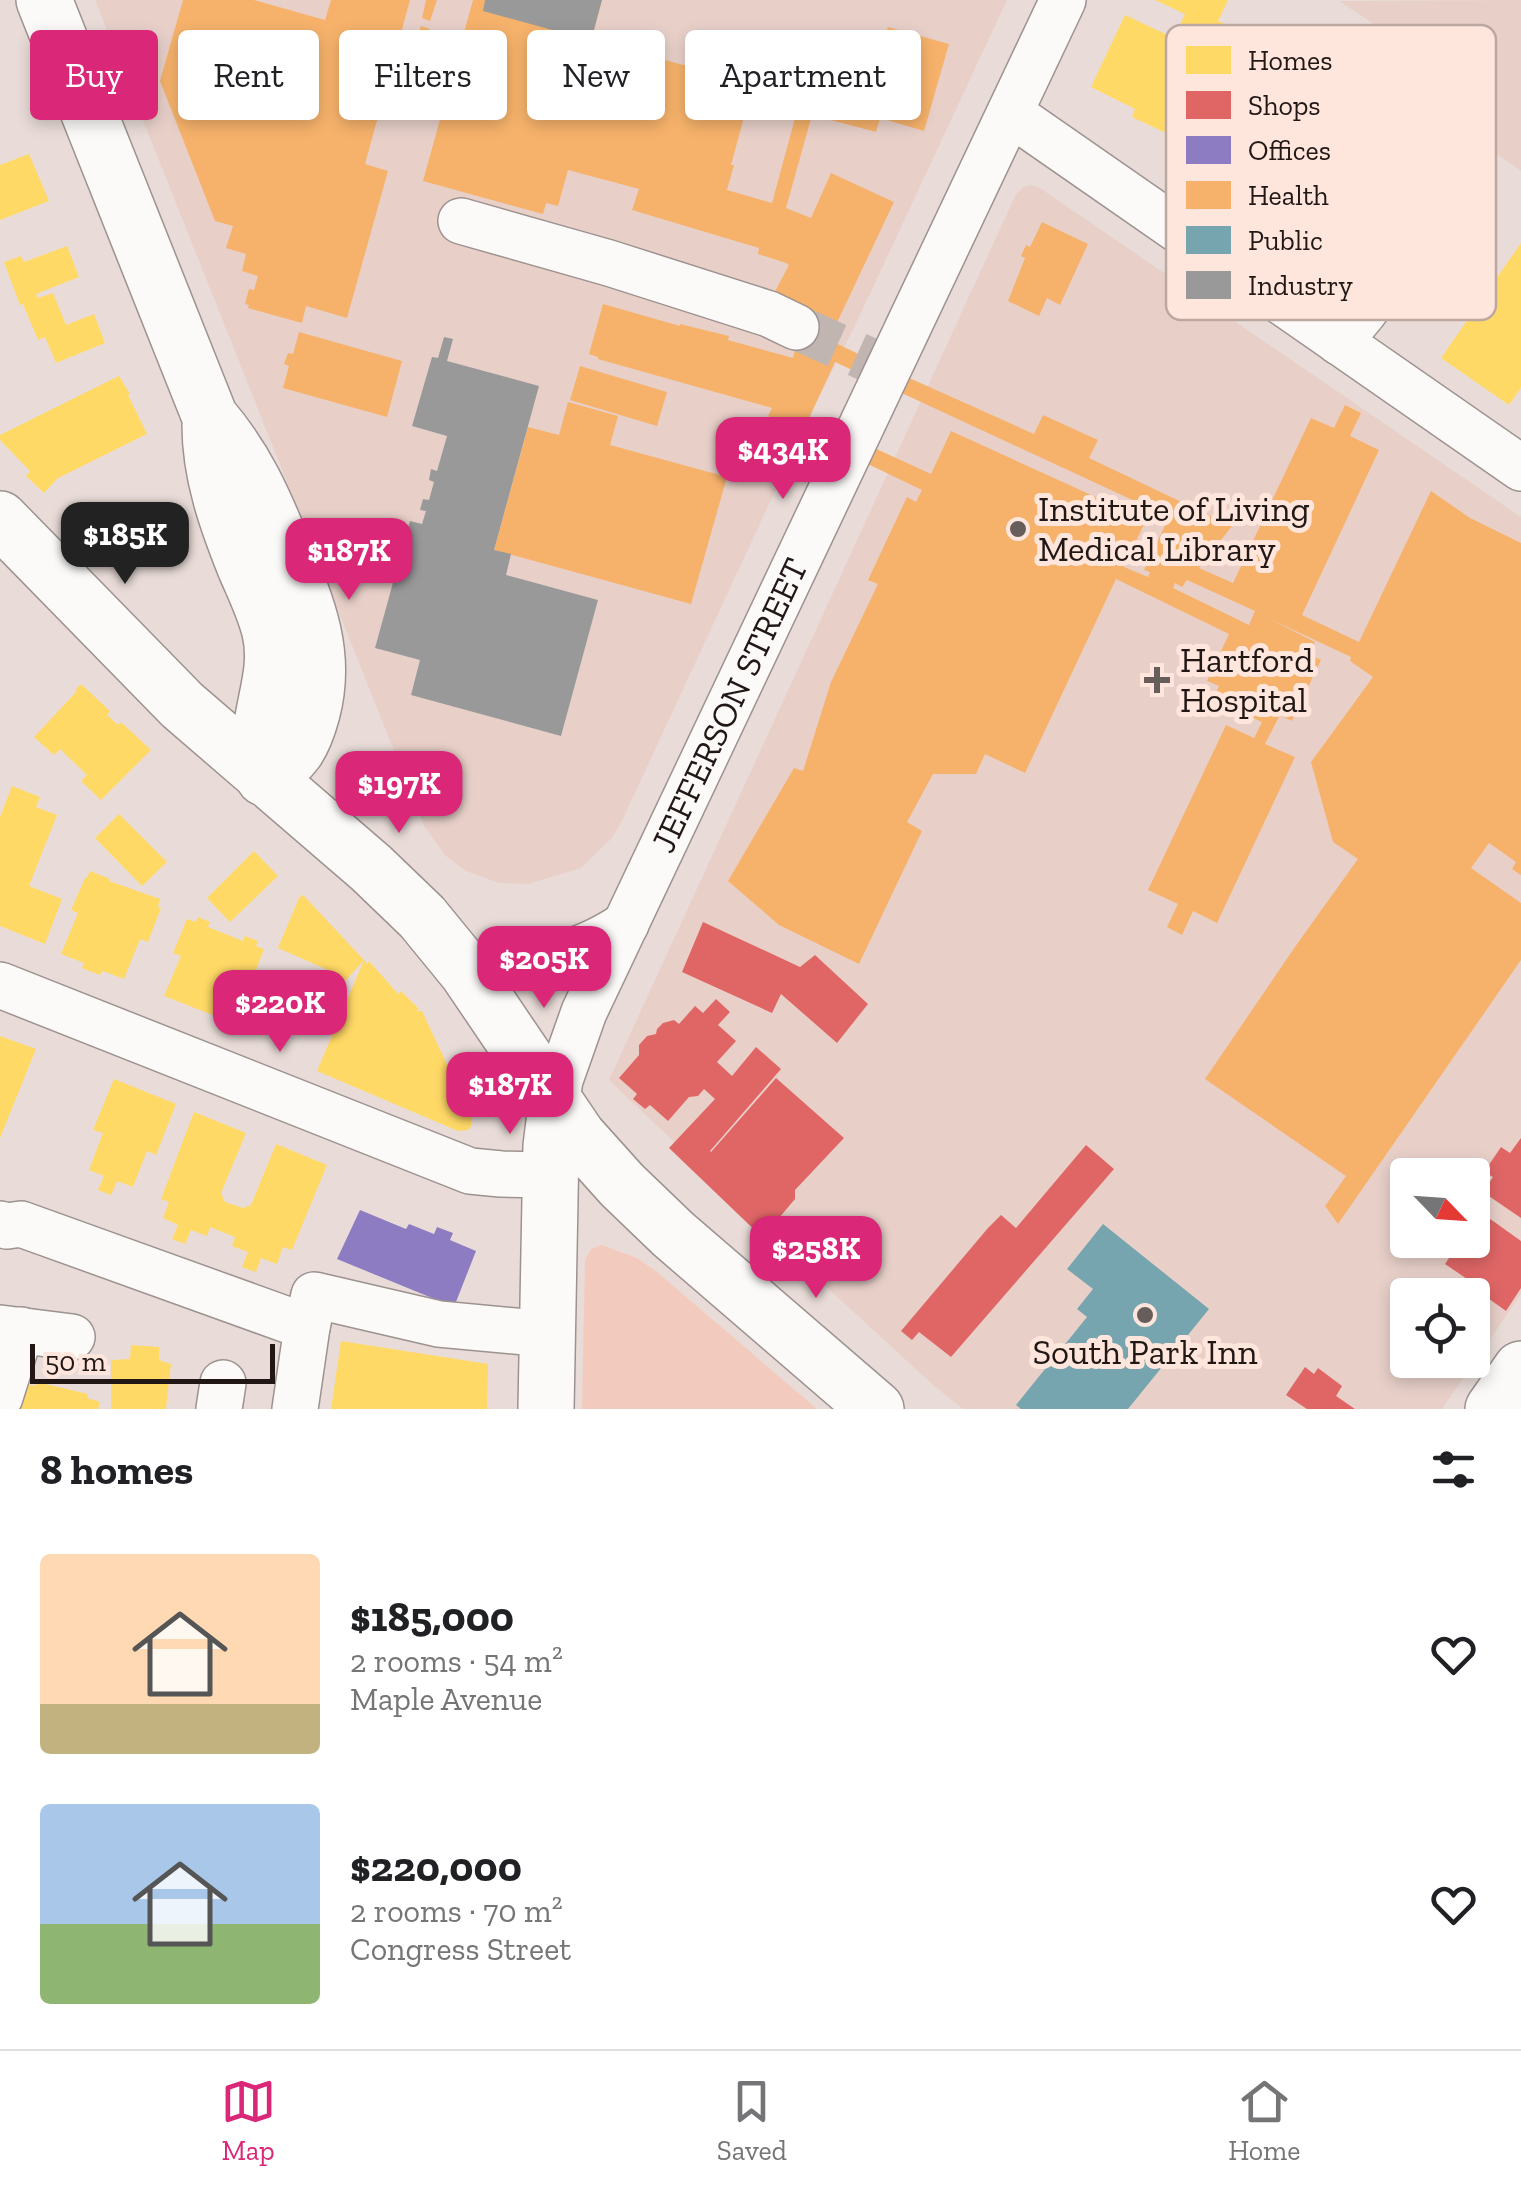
<!DOCTYPE html>
<html lang="en">
<head>
<meta charset="utf-8">
<style>
  :root { --surface:#fff; --page:#f2f2f2; --text:#202124; --muted:#757577; --line:#e0e0e0; --accent:#db2777 }
  body { margin:0; font-family:"Zilla Slab",serif; background:var(--page); color:var(--text); height:100vh; display:flex; flex-direction:column; font-size:38px; white-space:nowrap }
  * { box-sizing:border-box; margin:0 }
  p { font-size:32px; color:var(--muted) }
  .icon { flex:none; width:55px; height:55px; fill:none; stroke:currentColor; stroke-width:2; stroke-linecap:round; stroke-linejoin:round }
  .map { position:relative; height:1409px; overflow:hidden }
  .panel { display:flex; flex-direction:column; background:var(--surface); flex:1 }
  .panel>* { flex:none }
  .guide { position:absolute; left:30px; top:30px; width:1000px; height:90px; display:flex; gap:20px }
  .needle { width:65px; rotate:115deg }
  .controls { position:absolute; left:1390px; top:1158px; display:grid; gap:20px }
  .controls a { display:grid; place-items:center; width:100px; height:100px; border-radius:10px; background:var(--surface); box-shadow:0 5px 15px #0003; font-size:50px }
  .scale { position:absolute; left:30px; bottom:25px; width:245px; box-sizing:border-box; padding-left:10px; border:5px solid #211816; border-top:0; font-size:28px; line-height:35px; white-space:nowrap; color:#211816; -webkit-text-stroke:8px #ffe6dd; paint-order:stroke }
  .price { position:absolute; translate:-50% -85px; padding:0 22px; border-radius:20px; background:var(--accent); color:#fff; font-size:32px; line-height:65px; filter:drop-shadow(0 2px 5px #0008) }
  .price::after { content:''; position:absolute; left:50%; top:60px; width:30px; height:22px; margin-left:-15px; background:inherit; clip-path:polygon(0 0,100% 0,50% 100%) }
  .price.current { background:#222; color:#fff }
  ul { padding:0; list-style:none }
  li { display:flex; align-items:center; gap:30px; height:250px; padding:0 40px }
  li span { display:grid; place-items:center; flex:none; width:280px; height:200px; border-radius:10px; color:#555 }
  li>.icon { margin-inline-start:auto }
  span .icon { width:120px; height:120px; fill:#fffc; stroke-width:1 }
  li b { font-size:42px }
  h2 { display:flex; justify-content:space-between; align-items:center; height:120px; padding:0 40px; font-size:42px }
  .pill { padding:0 35px; border-radius:10px; background:var(--surface); box-shadow:0 5px 15px #0003; font-size:35px; line-height:90px }
  .pill.current { background:var(--accent); color:#fff }
  .tab-bar { display:flex; justify-content:space-around; align-items:center; height:140px; border-top:2px solid var(--line); background:var(--surface); font-size:28px; color:var(--muted) }
  .tab-bar a { display:grid; justify-items:center; gap:5px }
  .tab-bar .current { color:var(--accent) }
  .map>svg:first-child { display:block }
</style>
</head>
<body>
<div class="map">
<svg width="1521" height="1409" viewBox="0 0 1521 1409">
  <rect width="100%" height="100%" fill="#e9dcd8"/>
  <path fill="#e8d0c9" fill-rule="evenodd" d="M95,0H1007L861,313L809,418L621,823L611,839L581,868L529,884L499,883L466,871L446,856L424,826Z
    M1521,0V171L1431,108L1433,63L1339,1Z
    M1031,185L1040,188L1521,517V1294L1442,1409H963L933,1385L821,1282L609,1080L1016,194L1023,187ZM1408,1175H1472V1240H1408ZM1408,1295H1472V1360H1408Z"/>
  <path fill="#f3cbbe" d="M602,1245L637,1258L657,1272L817,1409H582L585,1260L591,1249Z"/>
  <path fill="#ffd966" d="M1155,0H1228L1218,21L1236,29L1215,64L1201,57L1166,133L1132,117L1135,109L1091,87L1125,15L1174,38L1185,14Z
    M29,154L49,201L0,220V165Z
    M1521,243V388L1509,405L1441,358Z
    M67,246L79,277L36,294L38,298L53,293L66,325L94,314L105,343L56,363L45,337L38,340L23,304L20,305L4,262L21,256L24,262Z
    M119,376L130,394L128,395L147,434L58,478L44,493L26,476L30,471L0,440V435Z
    M81,684L110,711L107,715L118,725L121,722L151,750L101,800L81,781L87,775L60,749L54,755L34,737L77,691L75,690Z
    M12,786L40,797L36,807L57,815L29,886L62,899L45,944L0,926V817Z
    M119,814L167,862L142,886L95,838Z
    M254,851L278,876L230,922L207,898Z
    M90,871L110,879L109,881L160,899L158,907L161,908L148,942L140,939L124,979L103,971L100,975L82,968L84,963L61,954L78,913L71,910L85,878H87Z
    M303,895L364,960L346,980L341,983L336,977L337,974L278,948L299,898Z
    M198,917L210,922L208,927L243,941L245,936L258,941L256,946L264,949L251,983L244,981L228,1021L164,996L181,956L173,953L187,919L196,922Z
    M364,960L367,964L369,961L398,994L401,991L419,1009L416,1011H422L472,1118L471,1126L468,1130L458,1131L317,1071Z
    M0,1036L36,1049L0,1138Z
    M114,1079L176,1104L156,1155L147,1151L133,1187L117,1181L111,1195L98,1190L104,1176L89,1170L103,1133L93,1130Z
    M194,1112L246,1133L221,1193L225,1202L243,1208L251,1205L276,1144L327,1165L292,1250L283,1247L277,1264L261,1258L256,1272L242,1267L248,1252L232,1246L235,1237L210,1227L207,1236L191,1230L185,1244L172,1239L178,1225L163,1218L169,1202L161,1199Z
    M341,1341L488,1364L487,1409H331Z
    M131,1345L159,1347V1360L171,1364L166,1409H111V1360L130,1359Z
    M37,1382L88,1394L87,1398L100,1402L98,1409H17L23,1383L36,1386Z"/>
  <path fill="#e06666" d="M703,922L800,967L815,955L868,1004L837,1043L781,994L772,1013L682,972Z
    M716,999L730,1012L718,1025L736,1041L717,1062L732,1076L756,1047L781,1069L710,1151L711,1152L776,1078L844,1138L795,1190V1199L773,1225L776,1228L765,1240L669,1148L715,1099L704,1089L698,1096L689,1097L668,1121L650,1105L645,1109L633,1099L637,1094L619,1078L639,1055V1045L647,1036L656,1034L657,1029L663,1023L674,1020L679,1024L695,1006L703,1013Z
    M1521,1138V1218L1483,1192L1493,1177L1484,1172L1501,1147L1510,1153Z
    M1086,1145L1114,1169L951,1357L919,1332L912,1340L901,1331L988,1228L1001,1215L1016,1228Z
    M1486,1216L1521,1241V1288L1506,1311L1471,1286L1473,1283L1445,1264L1455,1249L1448,1244L1451,1240H1472V1225L1478,1217Z
    M1305,1367L1314,1374L1318,1368L1342,1386L1336,1396L1355,1409H1307L1286,1395Z"/>
  <path fill="#8e7cc3" d="M360,1210L406,1229L409,1224L434,1234L437,1227L453,1233L450,1240L476,1251L454,1307L337,1259Z"/>
  <path fill="#f6b26b" fill-rule="evenodd" d="M183,0H254L325,20L331,0H410L365,164L388,171L347,318L306,306L302,323L248,308L249,305L245,304L249,289L254,290L258,276L242,271L246,254L226,248L233,226L215,221L160,81Z
    M426,0H437L430,21L422,18Z
    M473,0H602L594,30L605,34L603,43L753,84L731,165H734L727,190L772,203L797,111L790,108L802,64L837,73L828,106L863,115L888,27L949,44L924,131L880,118L876,132L812,115L786,208L811,218L831,173L894,202L833,331L770,301L789,265L786,263L758,254L759,248L632,210L639,189L568,170L558,206L546,203L543,214L423,181Z
    M421,26L430,29L421,55L413,51Z
    M1042,222L1088,244L1060,305L1047,298L1039,316L1008,301L1025,258L1021,256L1026,245L1030,247Z
    M603,304L680,326V324L729,336L728,340L793,358L801,326L887,368L1034,434L1043,415L1098,440L1089,458L1232,526L1199,568L1233,583L1311,418L1334,428L1345,405L1361,413L1350,436L1379,450L1302,615L1359,642L1431,491L1470,518L1521,543V875L1512,869L1516,862L1489,843L1471,868L1521,903V960L1338,1224L1325,1206L1346,1176L1205,1079L1297,944L1358,859L1333,842L1311,762L1373,677L1350,661L1351,657L1266,617L1315,642L1309,654L1321,660L1292,721L1280,715L1265,744L1295,757L1217,923L1193,911L1182,935L1167,927L1178,904L1148,890L1226,725L1254,738L1262,722L1213,699L1219,686L1207,681L1229,634L1116,579L1025,773L985,754L976,774H933L907,822L922,831L859,964L779,925L728,881L794,768L803,771L831,682L878,584L868,580L907,497L916,502L922,490L768,416L772,408L598,359V357L589,354ZM835,362L1169,517L1144,570L1150,572L1148,577L1124,567L1146,520L951,431L931,474L809,418ZM1187,580L1255,611L1249,625L1173,588L1175,583L1182,587Z
    M299,332L402,361L387,417L283,388L289,366L284,364L288,353L293,354Z
    M580,366L667,392L657,426L570,400Z
    M568,402L618,416L610,445L727,477L691,604L494,550L528,427L559,435Z"/>
  <path fill="#76a5af" d="M1103,1224L1209,1309L1128,1409H1021L1016,1405L1087,1317L1077,1309L1093,1289L1067,1269Z"/>
  <path fill="#999" d="M485,0H602L592,37L585,39L483,11Z
    M444,337L453,339L447,361L539,386L494,550L511,554L506,575L598,600L561,736L411,695L420,660L375,648L410,521L422,524L426,511L420,510L423,499L429,500L434,482L429,480L431,469L437,471L447,436L412,426L432,357L438,358Z"/>
  <g fill="none" stroke-linecap="round" stroke-linejoin="round">
    <path stroke="#c1b5b1" stroke-width="45" stroke-dasharray="45 22" stroke-linecap="butt" d="M796,327L887,368"/>
    <defs>
      <g id="minor">
        <path d="M1010,113L1521,468"/>
        <path d="M461,221L609,263L769,314L796,327"/>
        <path d="M1339,342L1364,312L1458,182"/>
        <path d="M462,966C524,964 574,960 626,924"/>
        <path d="M0,985L470,1171L501,1174L551,1175"/>
        <path id="s1" d="M556,1106L560,1080L584,1012L1063,0"/>
        <path d="M0,1224L7,1226L21,1224L307,1327L295,1409"/>
        <path d="M307,1327L314,1295L439,1324L547,1334"/>
        <path d="M0,1328L72,1337"/>
        <path d="M0,1397L21,1330"/>
        <path d="M219,1409L223,1383"/>
      </g>
      <path id="major" d="M44,0L210,417C246,459 264,500 284,550C307,605 328,653 312,713C303,746 294,760 264,778
        M210,425C210,475 227,522 245,567C254,588 265,610 270,632C278,667 265,697 261,731C259,747 261,762 264,778
        M0,519L182,705L371,868L422,917L467,972L578,1136L622,1185L673,1234L876,1409
        M546,1409L551,1146L556,1106
        M1493,1409L1521,1369"/>
    </defs>
    <use href="#minor" stroke="#9c928f" stroke-width="48"/>
    <use href="#major" stroke="#9c928f" stroke-width="58"/>
    <use href="#minor" stroke="#fcfaf9" stroke-width="45"/>
    <use href="#major" stroke="#fcfaf9" stroke-width="55"/>
  </g>
  <g fill="#675d5a" stroke="#ffe6dd" stroke-width="4">
    <circle cx="1018" cy="529" r="10"/>
    <path d="M1152 665h10v10h10v10h-10v10h-10v-10h-10v-10h10z"/>
    <circle cx="1145" cy="1315" r="10"/>
  </g>
  <g text-anchor="middle" dominant-baseline="central" stroke-width="10" stroke-linejoin="round" paint-order="stroke">
    <g font-size="35" fill="#211816" stroke="#ffe6dd" text-anchor="start">
      <text x="1038" y="509">Institute of Living<tspan x="1038" dy="40">Medical Library</tspan></text>
      <text x="1180" y="660">Hartford<tspan x="1180" dy="40">Hospital</tspan></text>
      <text x="1145" y="1352" text-anchor="middle">South Park Inn</text>
    </g>
    <g font-size="35" fill="#211816" stroke="#ffe6dd">
      <text stroke="none"><textPath href="#s1" startOffset="438">JEFFERSON STREET</textPath></text>
    </g>
  </g>
  <rect x="1166" y="25" width="330" height="295" rx="15" fill="#ffe6dd" stroke="#bca8a1" stroke-width="2.5"/>
  <rect x="1186" y="46" width="45" height="28" fill="#ffd966"/>
  <rect x="1186" y="91" width="45" height="28" fill="#e06666"/>
  <rect x="1186" y="136" width="45" height="28" fill="#8e7cc3"/>
  <rect x="1186" y="181" width="45" height="28" fill="#f6b26b"/>
  <rect x="1186" y="226" width="45" height="28" fill="#76a5af"/>
  <rect x="1186" y="271" width="45" height="28" fill="#999"/>
  <g font-size="28" fill="#211816">
    <text x="1248" y="70">Homes</text>
    <text x="1248" y="115">Shops</text>
    <text x="1248" y="160">Offices</text>
    <text x="1248" y="205">Health</text>
    <text x="1248" y="250">Public</text>
    <text x="1248" y="295">Industry</text>
  </g>
</svg>
<div class="controls">
<a><svg class="needle" viewBox="-14 -14 28 28"><path d="M0-13l5 13h-10z" fill="#e53935"/><path d="M0 13l5-13h-10z" fill="#757577"/></svg></a>
<a><svg class="icon" aria-label="locate" viewBox="0 0 24 24"><circle cx="12" cy="12" r="6"/><path d="M12 2v4M12 18v4M2 12h4M18 12h4"/></svg></a>
</div>
<div class="scale">50 m</div>
<b class="price" style="left:783px;top:502px">$434K</b>
<b class="price current" style="left:125px;top:587px">$185K</b>
<b class="price" style="left:349px;top:603px">$187K</b>
<b class="price" style="left:399px;top:836px">$197K</b>
<b class="price" style="left:544px;top:1011px">$205K</b>
<b class="price" style="left:280px;top:1055px">$220K</b>
<b class="price" style="left:510px;top:1137px">$187K</b>
<b class="price" style="left:816px;top:1301px">$258K</b>
<div class="guide">
<a class="pill current">Buy</a>
<a class="pill">Rent</a>
<a class="pill">Filters</a>
<a class="pill">New</a>
<a class="pill">Apartment</a>
</div>
</div>
<section class="panel">
<h2>8 homes<svg class="icon" aria-label="filters" viewBox="0 0 24 24"><path d="M4 7h16M4 17h16"/><circle cx="9" cy="7" r="2"/><circle cx="15" cy="17" r="2"/></svg></h2>
<ul>
<li><span style="background:linear-gradient(#ffd9b3 75%,#c2b280 0)"><svg class="icon" aria-label="home" viewBox="0 0 24 24"><path d="M3 11l9-7 9 7M6 9v11h12V9"/></svg></span><div><b>$185,000</b><p>2 rooms · 54 m²</p><p>Maple Avenue</p></div><svg class="icon" aria-label="heart" viewBox="0 0 24 24"><path d="M12 20l-8-8c-3-5 5-10 8-4 3-6 11-1 8 4z"/></svg></li>
<li><span style="background:linear-gradient(#a9c7e8 60%,#8fb573 0)"><svg class="icon" aria-label="home" viewBox="0 0 24 24"><path d="M3 11l9-7 9 7M6 9v11h12V9"/></svg></span><div><b>$220,000</b><p>2 rooms · 70 m²</p><p>Congress Street</p></div><svg class="icon" aria-label="heart" viewBox="0 0 24 24"><path d="M12 20l-8-8c-3-5 5-10 8-4 3-6 11-1 8 4z"/></svg></li>
</ul>
</section>
<nav class="tab-bar">
<a class="current"><svg class="icon" aria-label="map" viewBox="0 0 24 24"><path d="M3 6l6-2 6 2 6-2v14l-6 2-6-2-6 2zM9 4v14M15 6v14"/></svg>Map</a>
<a><svg class="icon" aria-label="saved" viewBox="0 0 24 24"><path d="M7 4h10v16l-5-4-5 4z"/></svg>Saved</a>
<a><svg class="icon" aria-label="home" viewBox="0 0 24 24"><path d="M3 11l9-7 9 7M6 9v11h12V9"/></svg>Home</a>
</nav>
</body>
</html>
